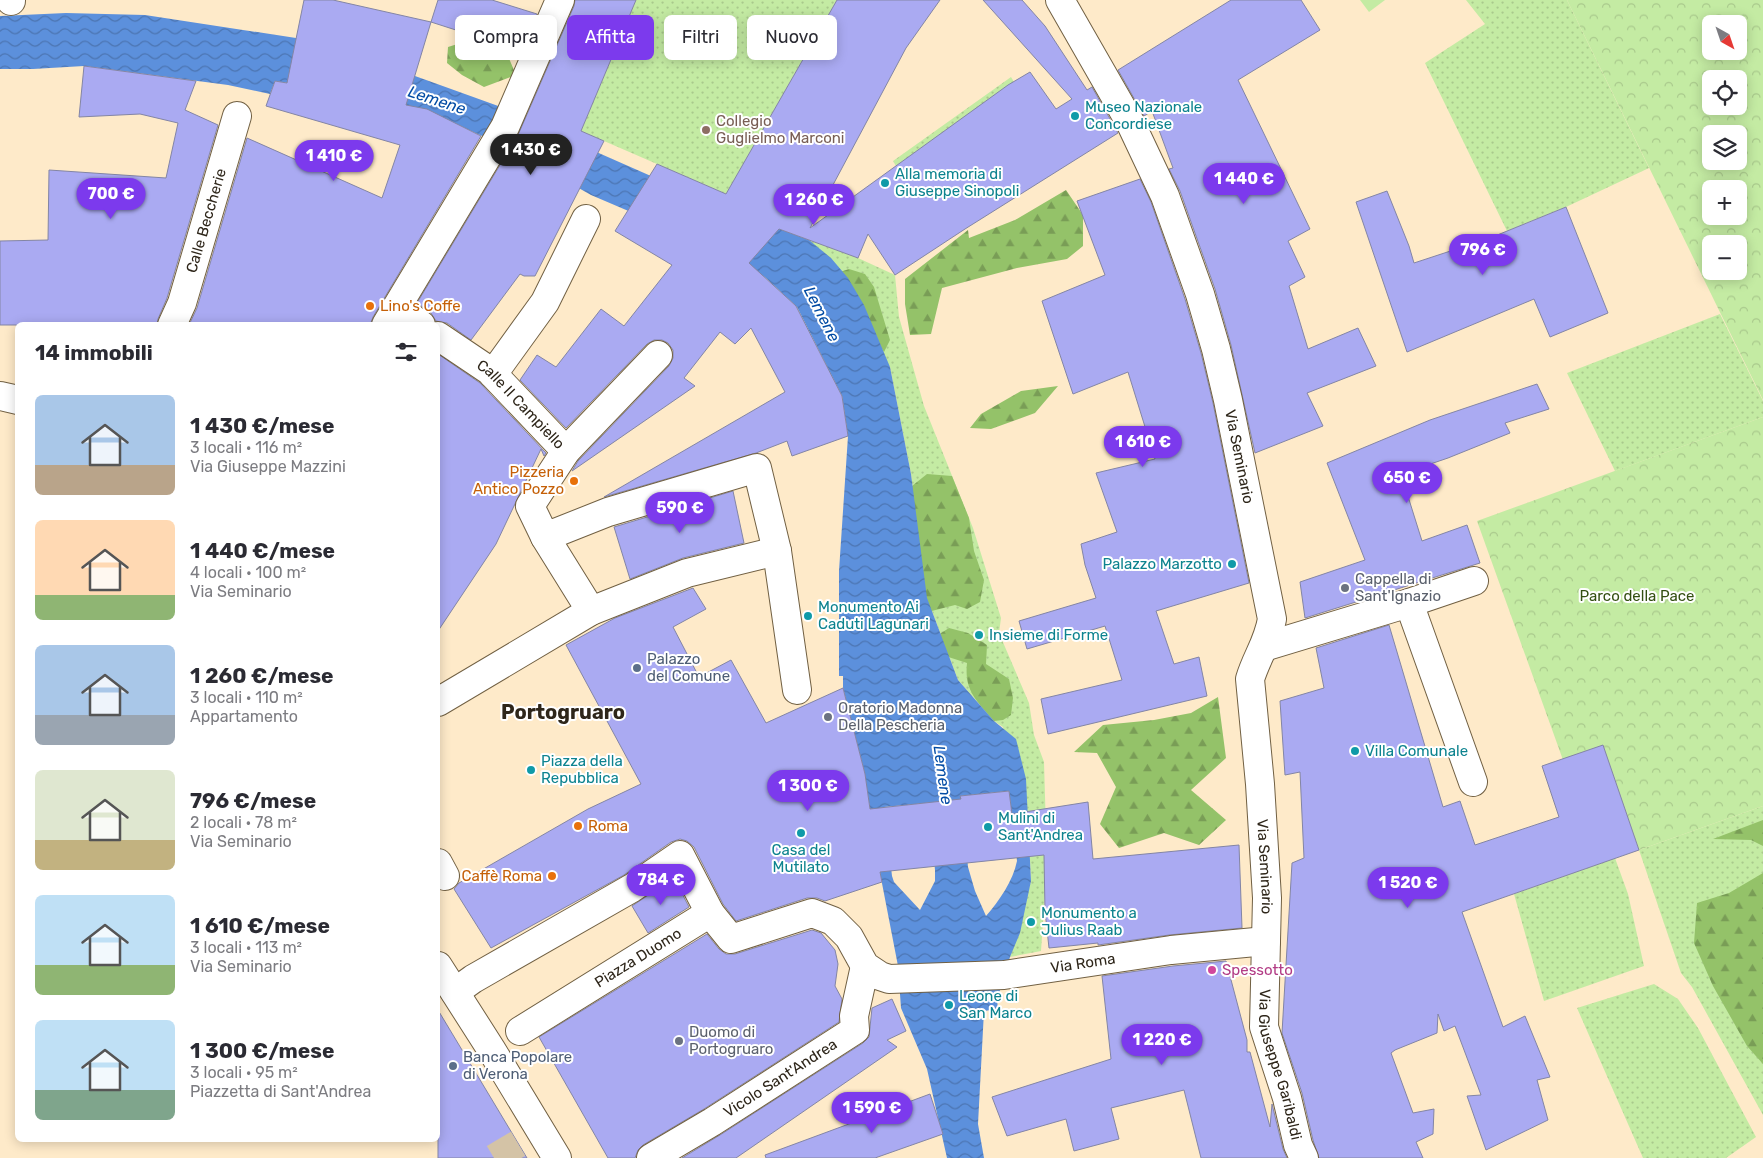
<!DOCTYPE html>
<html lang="it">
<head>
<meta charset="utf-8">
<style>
  :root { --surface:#fff; --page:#f7f7f7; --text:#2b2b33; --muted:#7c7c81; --accent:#7c3aed }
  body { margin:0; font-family:Rubik,sans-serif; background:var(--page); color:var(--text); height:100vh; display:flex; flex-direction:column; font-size:19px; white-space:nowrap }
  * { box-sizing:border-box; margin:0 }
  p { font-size:16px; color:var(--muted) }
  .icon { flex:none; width:28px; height:28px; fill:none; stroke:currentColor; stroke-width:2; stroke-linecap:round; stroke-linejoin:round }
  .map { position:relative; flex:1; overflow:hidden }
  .drawer { position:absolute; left:15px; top:322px; width:425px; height:820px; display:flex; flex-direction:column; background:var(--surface); border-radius:8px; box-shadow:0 2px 12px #0003 }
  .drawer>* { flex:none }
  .guide { position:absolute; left:455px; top:15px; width:475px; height:45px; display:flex; gap:10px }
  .needle { width:32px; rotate:140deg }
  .buttons { position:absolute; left:1702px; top:15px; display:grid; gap:10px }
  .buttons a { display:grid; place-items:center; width:45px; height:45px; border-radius:8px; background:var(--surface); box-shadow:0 2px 12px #0003; font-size:25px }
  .price { position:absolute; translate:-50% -42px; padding:0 11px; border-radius:18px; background:var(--accent); color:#fff; font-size:16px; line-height:32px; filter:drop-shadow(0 1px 2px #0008) }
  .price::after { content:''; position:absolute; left:50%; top:30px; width:15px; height:11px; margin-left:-8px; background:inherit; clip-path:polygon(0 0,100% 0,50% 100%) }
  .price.active { background:#222; color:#fff }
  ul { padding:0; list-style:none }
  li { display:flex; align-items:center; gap:15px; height:125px; padding:0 20px }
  li span { display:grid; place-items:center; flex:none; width:140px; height:100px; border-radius:8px; color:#555 }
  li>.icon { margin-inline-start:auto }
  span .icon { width:60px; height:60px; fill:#fffc; stroke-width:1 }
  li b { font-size:21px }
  h2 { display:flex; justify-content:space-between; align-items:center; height:60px; padding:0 20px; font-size:21px }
  .chip { padding:0 18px; border-radius:8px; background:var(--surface); box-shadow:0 2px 12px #0003; font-size:18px; line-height:45px }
  .chip.active { background:var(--accent); color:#fff }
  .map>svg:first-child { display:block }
</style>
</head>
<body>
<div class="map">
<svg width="1763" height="1158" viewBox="0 0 1763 1158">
  <defs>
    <pattern id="grass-dots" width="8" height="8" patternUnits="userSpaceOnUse" patternTransform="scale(1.25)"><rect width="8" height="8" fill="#c4eba3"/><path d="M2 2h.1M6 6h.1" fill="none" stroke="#a9c98c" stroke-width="1.8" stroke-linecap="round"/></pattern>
    <pattern id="forest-firs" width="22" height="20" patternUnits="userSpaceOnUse" patternTransform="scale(1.25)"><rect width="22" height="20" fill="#94c269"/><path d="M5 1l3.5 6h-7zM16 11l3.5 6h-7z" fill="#799d56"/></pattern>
    <pattern id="park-crowns" width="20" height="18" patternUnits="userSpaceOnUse" patternTransform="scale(1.25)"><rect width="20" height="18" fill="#c4eba3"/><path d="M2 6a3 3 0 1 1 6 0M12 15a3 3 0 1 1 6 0" fill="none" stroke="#a9c98c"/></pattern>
    <pattern id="water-waves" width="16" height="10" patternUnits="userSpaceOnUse" patternTransform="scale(1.25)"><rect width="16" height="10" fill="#5c90dc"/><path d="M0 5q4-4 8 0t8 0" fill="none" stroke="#4c75b2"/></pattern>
  </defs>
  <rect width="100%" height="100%" fill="#feeac9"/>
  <path fill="url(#grass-dots)" d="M636,0H837L726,194L581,131Z
    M1466,0H1567L1649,168L1566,207L1507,231L1425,63L1485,24Z
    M1011,77L1014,82L896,166L893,161Z
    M809,240L858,258L895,275L899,317L924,406L973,528L1001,618L999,633L1029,703L1034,735L1044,762L1047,864L1041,951L1010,957L1031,881L1030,860L1003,727L994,721L958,680L927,598L911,474L890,367Z
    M1720,314L1763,401V417L1615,471L1567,373Z
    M1763,806V1115L1692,987L1681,973L1639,850Z
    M1615,858L1628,894L1644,966L1544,1001L1514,894Z
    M1654,984L1678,999L1698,1028L1756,1137L1726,1158H1643L1577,1008Z"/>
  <path fill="url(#forest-firs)" d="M470,40L505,49L516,75L484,87L462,75L447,63L448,47Z
    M1066,190L1083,215V246L1067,259L1017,268L942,288L931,334L910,335L905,304V279L968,230L969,238L1015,220Z
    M849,269L865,274L874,287L890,340L884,352L834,274Z
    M1058,386L1035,413L991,429L970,428L981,414L1021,391Z
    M927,474L952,476L969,518L974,551L984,580L980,602L967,609L955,605L924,613L902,494Z
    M949,628L968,633L987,645L986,664L1009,679L1013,698L1011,715L1003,720L994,721C977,701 964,691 967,663L939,654L935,637Z
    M1218,697L1226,758L1191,790L1226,820L1199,845L1164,833L1119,848L1100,824L1116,787L1097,753L1074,752L1103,725L1154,720L1191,713Z
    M1763,820V846L1751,840L1713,839Z
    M1763,873V1064L1747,1046L1713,986L1694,943L1697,903L1729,893Z"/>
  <path fill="url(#park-crowns)" fill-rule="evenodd" d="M1567,0H1763V400ZM1711,24H1739V51H1711ZM1711,79H1739V106H1711ZM1711,134H1739V161H1711ZM1711,189H1739V216H1711ZM1711,244H1739V271H1711Z
    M1763,417V806L1639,850L1603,746L1563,760L1477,521Z"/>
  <path fill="#c4eba3" d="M1360,0H1385L1369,12Z"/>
  <path fill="url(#water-waves)" fill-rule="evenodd" d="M66,13L145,15L296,38L415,76L501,107L576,143L719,206L809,240L831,258L848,278L864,305L890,367L911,474L927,598L958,680L994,721L1016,739L1026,779L1031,881L1020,933L1010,957L997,1000L998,1009L984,1011L978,1124L984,1158H947L927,1069L901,1008L898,966L880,873L864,771L843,688V676H839V571L848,436L842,396L797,307L767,279L748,264L694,239L591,195L508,148L456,124L332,90L275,81L270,94L228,85L84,66L33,69H0V16ZM1009,791L1017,861C1013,881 999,901 986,916L975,891L968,867L961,796ZM928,803L935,870V881L920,910L894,882L892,876L884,807Z"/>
  <path fill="#aaaaf2" stroke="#8385a5" d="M304,0H333L431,22L406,105L427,109L481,136L373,317L370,325H189L197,308L247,138L382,198L400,145L266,106L275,81L287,83Z
    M438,0H492L537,14L521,51L431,22Z
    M575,0H636L581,131L604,141L535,276H524L520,274L471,340L447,323L436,321L431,313L417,303L518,135L574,6Z
    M837,0H940L906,48L810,228L1008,85L1030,72L1056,109L1072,99L983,0H1022L1045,26L1087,90L1092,87L1118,133L965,229L895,275L868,234L858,258L779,229L749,263L796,306L842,396L848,436L792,456L787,441L756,453L604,497L785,392L751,328L735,344L720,332L684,378L695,386L572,471L578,461L669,366L673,358V350L668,343L662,340H654L647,344L566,428L520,380L537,355L556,367L601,309L624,326L672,265L615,231L657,164L726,194Z
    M1231,0H1301L1320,30L1238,80L1310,229L1288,241L1305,277L1289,286L1308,349L1358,328L1376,366L1307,393L1323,426L1255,453L1231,345L1215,289L1180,191L1169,169L1173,168L1152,111L1144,116L1118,70Z
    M84,66L196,81L185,110L218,125L167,298L158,319L157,325H0V241L48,240L49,170L166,178L178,123L140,114L79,117Z
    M1140,179L1151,202L1185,299L1201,353L1213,403L1249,583L1156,611L1174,664L1199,657L1207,696L1048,734L1041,699L1122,680L1105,626L1027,649L1019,621L1096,598L1085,565L1081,544L1117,532L1096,473L1155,459L1128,372L1073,394L1042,301L1105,275L1077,201Z
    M1387,191L1409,246L1414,263L1490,238L1566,207L1608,313L1550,337L1534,299L1407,352L1356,202Z
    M438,354L480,383L546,453L544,456L541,449L496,544L438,631Z
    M1537,384L1549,409L1505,423L1510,433L1448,458L1401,474L1422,541L1467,525L1480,563L1305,618L1300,582L1365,560L1327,463L1430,420Z
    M733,491L744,543L683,558L630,579L614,527Z
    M693,588L706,609L673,627L699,677L731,660L766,723L843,688L865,774L870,809L961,799L960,796L1009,791L1012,814L1088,802L1093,859L1239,845L1242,928L1169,935L1098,945V943L1049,948L1045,911L1044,855L880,872L882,882L825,901L817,898H807L736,921L723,904L694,847L687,841L680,839L671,842L624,875L491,948L454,889L459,883L588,809L641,784L566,645L615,618Z
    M1389,625L1443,807L1460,801L1475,845L1559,817L1542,766L1603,745L1639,850L1462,912L1503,1027L1525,1016L1550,1077L1537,1080L1548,1120L1486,1150L1467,1096L1481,1095L1455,1026L1444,1031L1438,1014L1437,1033L1395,1050L1391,1053L1413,1113L1434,1109L1433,1134L1416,1142L1423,1158H1319L1313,1140L1302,1093L1282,1033L1292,863L1304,858L1300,772L1285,775L1280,701L1324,688L1316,648Z
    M674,878L689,907L648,933L632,906Z
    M812,930L821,933L835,950L838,964L835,986L842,999L839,1022L704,1109L643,1145L638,1150L635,1158H608L539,1037L707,934L719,949L726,954H735Z
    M1226,961L1247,1040V1052H1250L1270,1127L1272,1104L1283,1149L1287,1158H1201L1184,1090L1111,1108L1119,1139L1074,1151L1066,1119L1007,1136L992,1097L1111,1059L1102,976L1173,966Z
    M892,999L906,1031L887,1040L897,1047L736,1158H682L720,1135L863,1043L869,1037L872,1008Z
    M438,1010L527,1158H438Z
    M930,1094L943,1134L875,1158H766L765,1155Z"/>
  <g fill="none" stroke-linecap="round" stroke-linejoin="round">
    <path stroke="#d4c3a6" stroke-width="28" stroke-dasharray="28 14" stroke-linecap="butt" d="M494,1158L521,1142"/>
    <defs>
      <g id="minor">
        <path id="s1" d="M1060,0L1131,124L1165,196L1200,294L1216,349L1228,400L1272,619C1268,643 1257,656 1250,679L1260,784L1267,898L1264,1027L1287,1098L1298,1145L1304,1158"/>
        <path d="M11,1V0"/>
        <path d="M398,308L421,325"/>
        <path id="s2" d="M172,325L182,303L237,116"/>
        <path d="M386,325L505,127L560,0"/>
        <path id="s3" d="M438,336L490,371L566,451"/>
        <path d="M658,355L566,451L530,506L545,537L608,512L757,468L777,551L797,690"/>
        <path d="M493,374L545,302L586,219"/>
        <path d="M0,396L18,400"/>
        <path d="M545,537L591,611"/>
        <path d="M1409,603L1473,782"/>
        <path d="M1264,647L1409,603L1474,581"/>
        <path d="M438,702L591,611L687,573L777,551"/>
        <path d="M438,863L445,876"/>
        <path d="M438,966L491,1049L557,1158"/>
        <path id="s4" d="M455,992L473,979L632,888L680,855L710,913L731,939L812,913L833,921L849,937L865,966L880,976L889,979L1004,975L1171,950L1266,941"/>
        <path id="s5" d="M520,1031L710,913"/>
        <path id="s6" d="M651,1158L712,1122L855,1030L854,1016L865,966"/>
      </g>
    </defs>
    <use href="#minor" stroke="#716043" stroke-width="30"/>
    <use href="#minor" stroke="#fff" stroke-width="28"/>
  </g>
  <g fill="#0f9aa8" stroke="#fff" stroke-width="2">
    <circle cx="1075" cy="116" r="5"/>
    <circle cx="885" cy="183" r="5"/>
    <circle cx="1232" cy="564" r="5"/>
    <circle cx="808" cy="616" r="5"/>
    <circle cx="979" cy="635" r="5"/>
    <circle cx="1355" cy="751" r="5"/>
    <circle cx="531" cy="770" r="5"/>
    <circle cx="988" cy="827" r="5"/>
    <circle cx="801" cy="833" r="5"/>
    <circle cx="1031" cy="922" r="5"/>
    <circle cx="949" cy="1005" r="5"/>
  </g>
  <circle fill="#8d6e63" stroke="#fff" stroke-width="2" cx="706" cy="130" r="5"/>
  <g fill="#e8710a" stroke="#fff" stroke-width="2">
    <circle cx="370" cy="306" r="5"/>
    <circle cx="574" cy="481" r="5"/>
    <circle cx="578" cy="826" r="5"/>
    <circle cx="552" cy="876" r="5"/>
  </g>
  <g fill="#6b7280" stroke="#fff" stroke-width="2">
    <circle cx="1345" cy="588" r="5"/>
    <circle cx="828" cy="717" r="5"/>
    <circle cx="679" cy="1041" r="5"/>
  </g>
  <g fill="#5c6f8a" stroke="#fff" stroke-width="2">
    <circle cx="637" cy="668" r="5"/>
    <circle cx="453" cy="1066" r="5"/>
  </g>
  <circle fill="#d1479c" stroke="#fff" stroke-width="2" cx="1212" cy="970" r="5"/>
  <g text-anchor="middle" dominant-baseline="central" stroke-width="4" stroke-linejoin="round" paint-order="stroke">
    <g font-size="15" fill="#0d838f" stroke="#fff" text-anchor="start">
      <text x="1085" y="107">Museo Nazionale<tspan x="1085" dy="17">Concordiese</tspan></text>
      <text x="895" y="174">Alla memoria di<tspan x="895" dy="17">Giuseppe Sinopoli</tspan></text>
      <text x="1222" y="564" text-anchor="end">Palazzo Marzotto</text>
      <text x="818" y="607">Monumento Ai<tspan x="818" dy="17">Caduti Lagunari</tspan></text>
      <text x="989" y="635">Insieme di Forme</text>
      <text x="1365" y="751">Villa Comunale</text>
      <text x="541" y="761">Piazza della<tspan x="541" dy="17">Repubblica</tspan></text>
      <text x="998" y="818">Mulini di<tspan x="998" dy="17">Sant'Andrea</tspan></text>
      <text x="801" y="850" text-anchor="middle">Casa del<tspan x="801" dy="17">Mutilato</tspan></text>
      <text x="1041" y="913">Monumento a<tspan x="1041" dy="17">Julius Raab</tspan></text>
      <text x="959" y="996">Leone di<tspan x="959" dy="17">San Marco</tspan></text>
    </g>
    <g font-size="15" fill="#785e54" stroke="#fff" text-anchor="start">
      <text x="716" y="121">Collegio<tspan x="716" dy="17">Guglielmo Marconi</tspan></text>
    </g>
    <g font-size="15" fill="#2e261a" stroke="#fff">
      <text stroke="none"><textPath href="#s2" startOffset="110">Calle Beccherie</textPath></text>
      <text stroke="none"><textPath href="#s3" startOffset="108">Calle II Campiello</textPath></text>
      <text stroke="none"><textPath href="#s1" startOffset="494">Via Seminario</textPath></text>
      <text stroke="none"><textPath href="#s1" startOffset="912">Via Seminario</textPath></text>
      <text stroke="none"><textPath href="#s5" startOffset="139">Piazza Duomo</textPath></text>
      <text stroke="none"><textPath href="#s4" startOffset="748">Via Roma</textPath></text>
      <text stroke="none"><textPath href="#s1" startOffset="1112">Via Giuseppe Garibaldi</textPath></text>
      <text stroke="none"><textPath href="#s6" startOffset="152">Vicolo Sant'Andrea</textPath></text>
    </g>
    <g font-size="15" fill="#c56008" stroke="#fff" text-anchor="start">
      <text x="380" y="306">Lino's Coffe</text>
      <text x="564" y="472" text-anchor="end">Pizzeria<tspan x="564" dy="17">Antico Pozzo</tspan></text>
      <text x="588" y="826">Roma</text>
      <text x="542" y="876" text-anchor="end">Caffè Roma</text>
    </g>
    <g font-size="15" fill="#5b616d" stroke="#fff" text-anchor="start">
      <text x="1355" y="579">Cappella di<tspan x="1355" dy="17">Sant'Ignazio</tspan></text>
      <text x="838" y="708">Oratorio Madonna<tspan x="838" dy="17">Della Pescheria</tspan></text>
      <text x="689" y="1032">Duomo di<tspan x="689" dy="17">Portogruaro</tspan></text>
    </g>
    <g font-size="15" fill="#334f11" stroke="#fff">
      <text x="1637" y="596">Parco della Pace</text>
    </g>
    <g font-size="15" fill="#4e5e75" stroke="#fff" text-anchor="start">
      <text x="647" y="659">Palazzo<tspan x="647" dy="17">del Comune</tspan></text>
      <text x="463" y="1057">Banca Popolare<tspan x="463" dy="17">di Verona</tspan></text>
    </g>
    <g font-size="15" fill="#b23c85" stroke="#fff" text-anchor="start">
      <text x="1222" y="970">Spessotto</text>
    </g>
    <g font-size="16" font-style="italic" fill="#024ba4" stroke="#fff">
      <text transform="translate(437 100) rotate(18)">Lemene</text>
      <text transform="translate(822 314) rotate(63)">Lemene</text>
      <text transform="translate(943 775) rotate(82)">Lemene</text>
    </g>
    <g font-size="20" font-weight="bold" fill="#2e261a" stroke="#fff">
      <text x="563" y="712">Portogruaro</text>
    </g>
  </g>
</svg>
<div class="buttons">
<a><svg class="needle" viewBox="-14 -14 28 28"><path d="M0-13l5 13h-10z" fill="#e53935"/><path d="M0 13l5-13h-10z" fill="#7c7c81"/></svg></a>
<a><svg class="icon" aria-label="locate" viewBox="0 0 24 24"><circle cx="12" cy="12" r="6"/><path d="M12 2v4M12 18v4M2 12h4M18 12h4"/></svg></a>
<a><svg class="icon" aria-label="layers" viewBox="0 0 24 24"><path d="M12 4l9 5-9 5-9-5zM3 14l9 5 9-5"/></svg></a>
<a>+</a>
<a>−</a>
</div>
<b class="price active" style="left:531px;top:176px">1 430 €</b>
<b class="price" style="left:334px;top:182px">1 410 €</b>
<b class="price" style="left:1244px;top:205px">1 440 €</b>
<b class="price" style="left:111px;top:220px">700 €</b>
<b class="price" style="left:814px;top:226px">1 260 €</b>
<b class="price" style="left:1483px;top:276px">796 €</b>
<b class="price" style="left:1143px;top:468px">1 610 €</b>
<b class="price" style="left:1407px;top:504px">650 €</b>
<b class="price" style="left:680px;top:534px">590 €</b>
<b class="price" style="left:808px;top:812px">1 300 €</b>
<b class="price" style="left:661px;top:906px">784 €</b>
<b class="price" style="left:1408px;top:909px">1 520 €</b>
<b class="price" style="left:1162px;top:1066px">1 220 €</b>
<b class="price" style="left:872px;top:1134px">1 590 €</b>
<div class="guide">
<a class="chip">Compra</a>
<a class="chip active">Affitta</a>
<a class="chip">Filtri</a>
<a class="chip">Nuovo</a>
</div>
<section class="drawer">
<h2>14 immobili<svg class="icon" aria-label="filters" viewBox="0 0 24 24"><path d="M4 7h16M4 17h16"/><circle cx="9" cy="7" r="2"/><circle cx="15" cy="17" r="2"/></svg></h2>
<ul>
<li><span style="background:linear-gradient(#a9c7e8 70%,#b9a48a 0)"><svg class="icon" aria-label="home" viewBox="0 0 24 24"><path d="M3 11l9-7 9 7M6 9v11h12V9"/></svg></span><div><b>1 430 €/mese</b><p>3 locali · 116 m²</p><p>Via Giuseppe Mazzini</p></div></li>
<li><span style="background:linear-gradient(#ffd9b3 75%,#8fb573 0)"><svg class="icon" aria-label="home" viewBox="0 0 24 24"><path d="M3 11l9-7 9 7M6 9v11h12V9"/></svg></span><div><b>1 440 €/mese</b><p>4 locali · 100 m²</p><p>Via Seminario</p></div></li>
<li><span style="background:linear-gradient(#a9c7e8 70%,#9aa5b1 0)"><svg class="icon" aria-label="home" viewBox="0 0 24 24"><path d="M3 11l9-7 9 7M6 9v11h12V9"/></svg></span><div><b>1 260 €/mese</b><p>3 locali · 110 m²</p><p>Appartamento</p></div></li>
<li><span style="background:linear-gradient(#dfe7d0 70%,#c2b280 0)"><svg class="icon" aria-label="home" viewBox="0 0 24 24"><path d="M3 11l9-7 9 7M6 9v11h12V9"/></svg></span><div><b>796 €/mese</b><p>2 locali · 78 m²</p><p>Via Seminario</p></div></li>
<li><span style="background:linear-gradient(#bfe0f5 70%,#8fb573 0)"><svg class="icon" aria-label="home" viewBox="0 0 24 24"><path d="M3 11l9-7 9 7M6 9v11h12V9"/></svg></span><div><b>1 610 €/mese</b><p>3 locali · 113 m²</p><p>Via Seminario</p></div></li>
<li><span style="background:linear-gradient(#bfe0f5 70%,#7fa58c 0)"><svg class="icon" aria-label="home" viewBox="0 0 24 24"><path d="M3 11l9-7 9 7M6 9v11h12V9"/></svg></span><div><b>1 300 €/mese</b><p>3 locali · 95 m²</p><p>Piazzetta di Sant'Andrea</p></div></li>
</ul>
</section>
</div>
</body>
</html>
